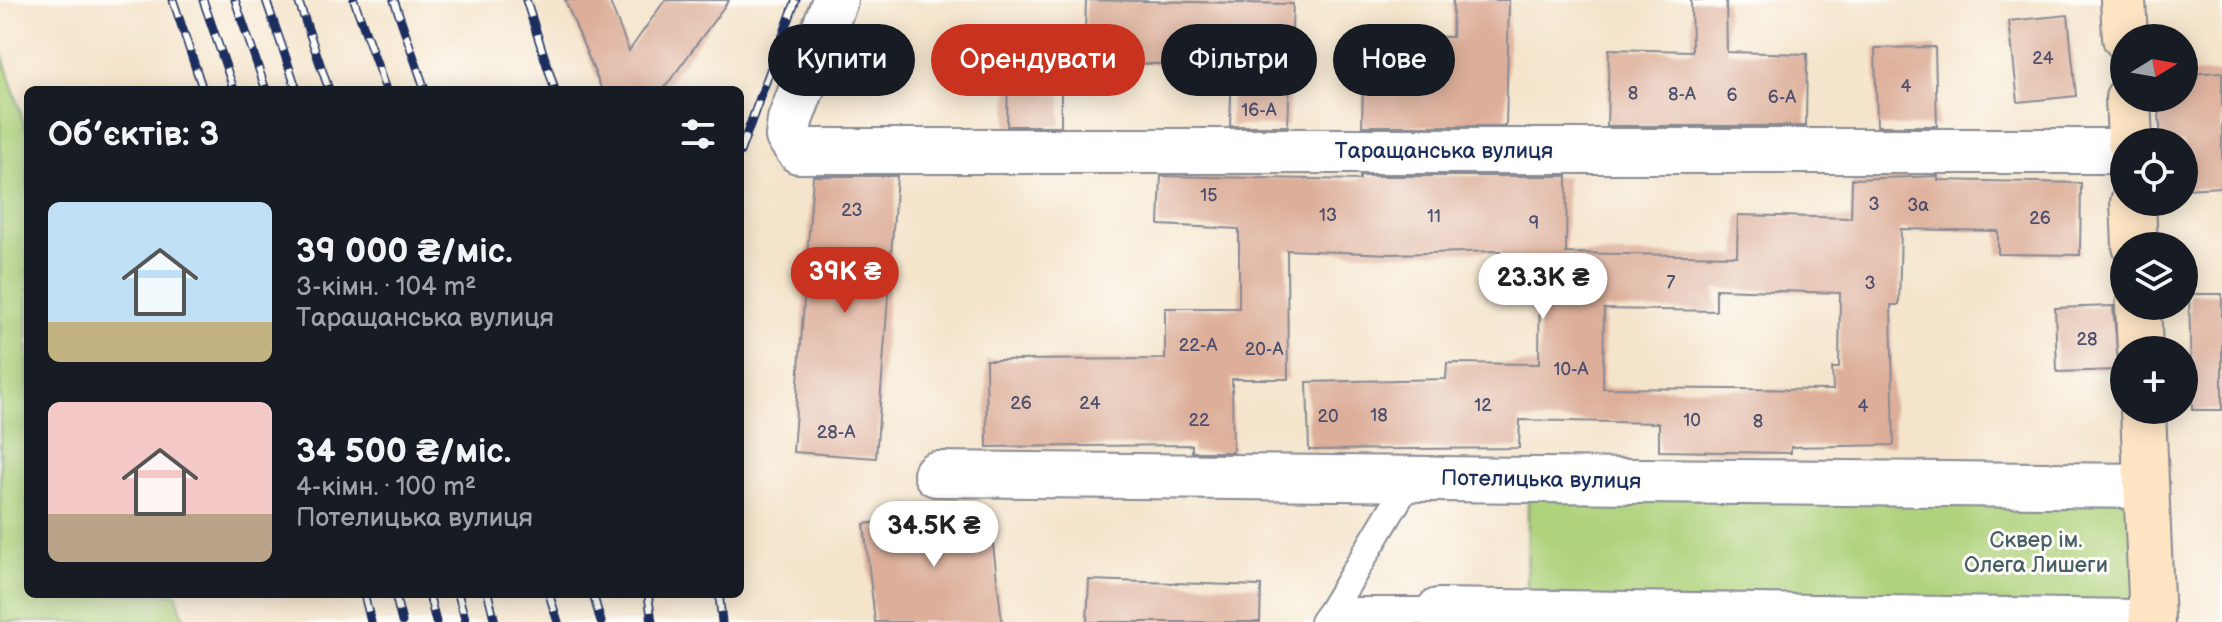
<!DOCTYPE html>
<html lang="uk">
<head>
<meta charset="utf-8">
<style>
  :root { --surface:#171b24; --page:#242831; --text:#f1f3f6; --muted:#9ea1a6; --accent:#c8321e }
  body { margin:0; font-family:"Balsamiq Sans",sans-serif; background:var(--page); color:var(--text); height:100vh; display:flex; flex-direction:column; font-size:30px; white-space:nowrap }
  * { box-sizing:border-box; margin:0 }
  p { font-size:26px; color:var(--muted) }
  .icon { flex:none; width:44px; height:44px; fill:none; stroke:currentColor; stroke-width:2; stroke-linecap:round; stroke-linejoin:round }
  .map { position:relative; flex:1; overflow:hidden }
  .drawer { position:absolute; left:24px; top:86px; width:720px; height:512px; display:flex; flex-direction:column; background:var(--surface); border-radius:12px; box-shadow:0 4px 20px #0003 }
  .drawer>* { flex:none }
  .banner { position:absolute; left:768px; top:24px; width:760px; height:72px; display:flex; gap:16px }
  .needle { width:52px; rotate:79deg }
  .controls { position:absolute; left:2110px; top:24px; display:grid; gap:16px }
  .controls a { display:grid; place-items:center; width:88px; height:88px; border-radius:50%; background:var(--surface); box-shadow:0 4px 20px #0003; font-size:40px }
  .price { position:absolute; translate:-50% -68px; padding:0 18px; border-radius:28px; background:#fff; color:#222; font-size:26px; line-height:52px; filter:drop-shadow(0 2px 4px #0008) }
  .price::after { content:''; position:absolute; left:50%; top:48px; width:24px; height:18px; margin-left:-12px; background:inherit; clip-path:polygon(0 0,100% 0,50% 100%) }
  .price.selected { background:var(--accent); color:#fff }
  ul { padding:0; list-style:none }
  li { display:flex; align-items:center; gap:24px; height:200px; padding:0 24px }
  li span { display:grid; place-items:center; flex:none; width:224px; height:160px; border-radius:12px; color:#555 }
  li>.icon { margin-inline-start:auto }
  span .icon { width:96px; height:96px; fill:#fffc; stroke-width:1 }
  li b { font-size:34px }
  h2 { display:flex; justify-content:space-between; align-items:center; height:96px; padding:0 24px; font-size:34px }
  .tag { padding:0 28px; border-radius:36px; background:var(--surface); box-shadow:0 4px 20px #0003; font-size:28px; line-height:72px }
  .tag.selected { background:var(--accent); color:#fff }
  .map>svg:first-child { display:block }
</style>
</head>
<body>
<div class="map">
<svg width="2222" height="622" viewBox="0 0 2222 622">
  <rect width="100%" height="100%" fill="#fdfcf7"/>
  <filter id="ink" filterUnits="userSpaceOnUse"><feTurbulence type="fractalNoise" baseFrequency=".0125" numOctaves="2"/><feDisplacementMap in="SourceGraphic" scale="16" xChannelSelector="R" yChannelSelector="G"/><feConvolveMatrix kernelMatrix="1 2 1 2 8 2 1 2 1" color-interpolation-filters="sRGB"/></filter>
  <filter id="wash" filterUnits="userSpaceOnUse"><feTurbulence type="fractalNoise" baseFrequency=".006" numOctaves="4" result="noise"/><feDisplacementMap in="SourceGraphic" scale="32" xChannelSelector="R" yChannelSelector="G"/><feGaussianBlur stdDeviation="1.8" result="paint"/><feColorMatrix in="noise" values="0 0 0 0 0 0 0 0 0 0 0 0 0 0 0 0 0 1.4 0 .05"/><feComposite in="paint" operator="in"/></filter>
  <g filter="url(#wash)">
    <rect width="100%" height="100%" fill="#f4e4cb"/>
    <path fill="#afd27b" stroke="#65806c" stroke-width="2" d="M0,48L28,135V594H176L185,622H0Z
      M1528,490L2136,495L2140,614L1527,601Z"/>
    <g id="blocks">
      <path fill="#ddaf9a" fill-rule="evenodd" d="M565,0H609L629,51L665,0H729L663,90H602Z
        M1086,0L1293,4L1288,126H1230L1232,66L1084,62Z
        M1453,0H1509L1506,126H1362L1364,35L1452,37Z
        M1691,0H1726L1727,52L1807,54L1806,126H1607L1609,49L1692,51Z
        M2068,15L2076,96L2018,102L2009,21Z
        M1935,47L1937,126H1877L1875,48Z
        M2222,72V187L2184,189V142H2161L2158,98H2184V74Z
        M1008,73L1061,74V126H1007Z
        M813,176H897L876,458L793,452Z
        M1161,176L1360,180V176H1567L1566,253L1737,256L1738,215L1851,218L1852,179L1938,176V180L2081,183L2080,255L1998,254V231L1901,229L1899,305H1891L1894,445L1791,447V453L1659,451V423L1520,420L1519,448L1309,450L1307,382L1446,379L1447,363L1539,364L1540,272L1500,271V251L1392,254L1287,250L1288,379H1232L1233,452H1192V445L987,447L986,360L1165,359V308H1239V229L1159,225ZM1716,289L1840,293L1839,368H1832L1833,390L1603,388L1604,309L1716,311Z
        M2189,294H2222V410H2192Z
        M2113,306L2119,370L2057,372L2055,308Z
        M989,510L1002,622H875L864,524Z
        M1089,580L1261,586L1260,622H1087Z"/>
    </g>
  </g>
  <g filter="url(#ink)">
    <use href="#blocks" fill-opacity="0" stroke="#888a94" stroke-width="2"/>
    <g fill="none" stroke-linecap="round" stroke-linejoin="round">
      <defs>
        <path id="lane" d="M1331,611L1411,478
          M1323,622L1331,611H1438"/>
        <path id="street" d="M835,0L790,120L788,136L799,151H2124
          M936,474L2146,486
          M1438,611L2133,622"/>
        <path id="secondary" d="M2123,0L2125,38
          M2128,98L2130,142
          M2133,202L2135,246
          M2138,306L2140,350
          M2143,410L2152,622"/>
      </defs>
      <use href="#lane" stroke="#888a94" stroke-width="30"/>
      <use href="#street" stroke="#888a94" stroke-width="48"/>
      <use href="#secondary" stroke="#888a94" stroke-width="48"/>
      <use href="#lane" stroke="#fff" stroke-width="26"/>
      <use href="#street" stroke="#fff" stroke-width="44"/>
      <use href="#secondary" stroke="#fde5c4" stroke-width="44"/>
      <defs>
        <path id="rail" d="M173,0L203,90
          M203,0L234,90
          M235,0L266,90
          M266,0L297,90
          M298,0L329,90
          M354,0L386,90
          M394,0L425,90
          M526,0L555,90
          M740,152L796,0
          M364,594L371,622
          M395,594L402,622
          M429,594L436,622
          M458,594L466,622
          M488,594L495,622
          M549,594L558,622
          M593,594L601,622
          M648,594L652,622
          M719,594L722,622"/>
      </defs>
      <use href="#rail" stroke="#1b2f5e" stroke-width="9"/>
      <use href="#rail" stroke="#fdfcf7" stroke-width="6" stroke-dasharray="18" stroke-linecap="butt"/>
    </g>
  </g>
  <g text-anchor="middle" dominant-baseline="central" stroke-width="6" stroke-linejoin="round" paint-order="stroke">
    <g font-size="18" fill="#4c4f6d">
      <text x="2043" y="58">24</text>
      <text x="1906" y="86">4</text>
      <text x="1633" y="93">8</text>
      <text x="1682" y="94">8-А</text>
      <text x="1732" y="95">6</text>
      <text x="1782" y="97">6-А</text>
      <text x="1259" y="110">16-А</text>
      <text x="1209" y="195">15</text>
      <text x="1874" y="204">3</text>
      <text x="1918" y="205">3а</text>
      <text x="852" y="210">23</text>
      <text x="1328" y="215">13</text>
      <text x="1434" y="216">11</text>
      <text x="2040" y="218">26</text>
      <text x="1534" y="223">9</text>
      <text x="1671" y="282">7</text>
      <text x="1870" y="283">3</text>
      <text x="2087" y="339">28</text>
      <text x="1198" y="345">22-А</text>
      <text x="1264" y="349">20-А</text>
      <text x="1571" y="369">10-А</text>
      <text x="1021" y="403">26</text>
      <text x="1090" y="403">24</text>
      <text x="1483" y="405">12</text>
      <text x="1863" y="406">4</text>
      <text x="1379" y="415">18</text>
      <text x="1328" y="416">20</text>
      <text x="1199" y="420">22</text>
      <text x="1692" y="420">10</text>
      <text x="1758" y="421">8</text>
      <text x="836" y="432">28-А</text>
    </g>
    <g font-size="22" fill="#1b2f5e" stroke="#fdfcf7">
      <text x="1444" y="151">Таращанська вулиця</text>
      <text transform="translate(1541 480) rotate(1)">Потелицька вулиця</text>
    </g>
    <g font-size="22" fill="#476067" stroke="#fdfcf7">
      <text x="2036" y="540">Сквер ім.<tspan x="2036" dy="25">Олега Лишеги</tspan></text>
    </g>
  </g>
</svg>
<div class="controls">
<a><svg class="needle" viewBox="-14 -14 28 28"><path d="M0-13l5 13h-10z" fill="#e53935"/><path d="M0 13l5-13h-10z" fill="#9ea1a6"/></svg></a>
<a><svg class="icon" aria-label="locate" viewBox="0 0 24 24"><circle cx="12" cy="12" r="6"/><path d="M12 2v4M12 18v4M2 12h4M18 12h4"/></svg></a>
<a><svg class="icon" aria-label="layers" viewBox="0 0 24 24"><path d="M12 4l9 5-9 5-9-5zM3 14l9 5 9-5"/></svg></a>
<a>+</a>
</div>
<b class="price selected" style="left:845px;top:315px">39K ₴</b>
<b class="price" style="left:1543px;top:321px">23.3K ₴</b>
<b class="price" style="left:934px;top:569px">34.5K ₴</b>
<div class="banner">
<a class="tag">Купити</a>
<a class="tag selected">Орендувати</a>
<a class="tag">Фільтри</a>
<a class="tag">Нове</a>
</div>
<section class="drawer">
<h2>Об’єктів: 3<svg class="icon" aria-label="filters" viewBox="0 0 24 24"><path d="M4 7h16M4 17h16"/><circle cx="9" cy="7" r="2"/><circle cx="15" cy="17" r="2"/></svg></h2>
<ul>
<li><span style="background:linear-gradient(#bfe0f5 75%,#c2b280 0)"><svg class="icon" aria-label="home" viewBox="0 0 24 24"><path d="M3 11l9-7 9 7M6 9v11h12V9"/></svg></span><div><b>39 000 ₴/міс.</b><p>3-кімн. · 104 m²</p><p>Таращанська вулиця</p></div></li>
<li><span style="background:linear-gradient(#f6c9c9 70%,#b9a48a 0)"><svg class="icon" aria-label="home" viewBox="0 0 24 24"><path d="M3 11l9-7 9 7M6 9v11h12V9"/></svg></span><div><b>34 500 ₴/міс.</b><p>4-кімн. · 100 m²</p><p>Потелицька вулиця</p></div></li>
</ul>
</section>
</div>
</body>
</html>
